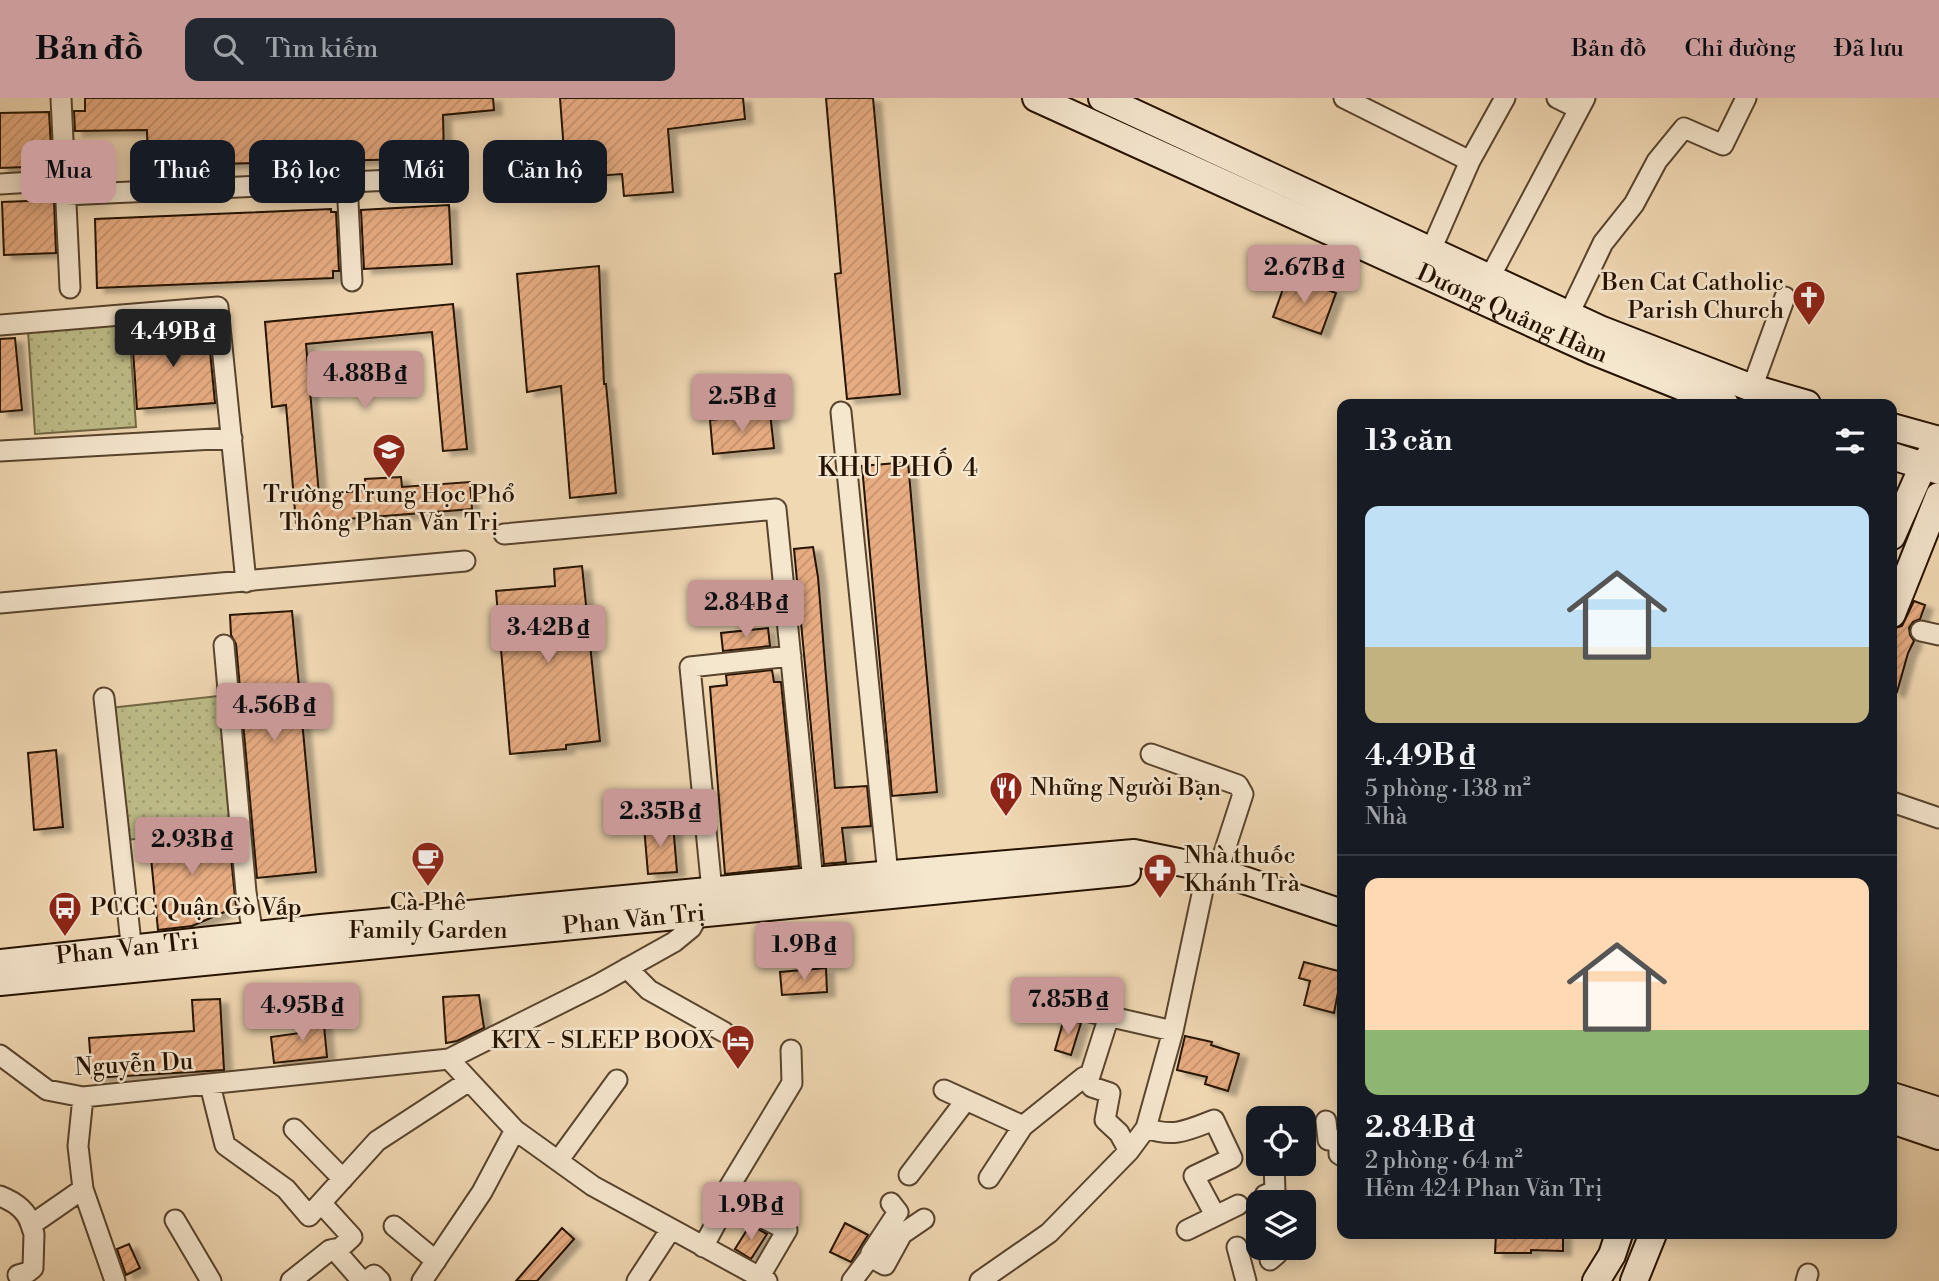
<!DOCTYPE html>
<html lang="vi">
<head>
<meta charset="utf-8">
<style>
  :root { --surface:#171b24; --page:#242831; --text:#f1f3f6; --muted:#9ea1a6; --line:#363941; --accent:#c59692 }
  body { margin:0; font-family:"Libre Bodoni",serif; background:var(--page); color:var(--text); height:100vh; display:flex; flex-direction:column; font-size:26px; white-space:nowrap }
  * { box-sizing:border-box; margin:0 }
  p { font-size:23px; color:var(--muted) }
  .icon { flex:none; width:38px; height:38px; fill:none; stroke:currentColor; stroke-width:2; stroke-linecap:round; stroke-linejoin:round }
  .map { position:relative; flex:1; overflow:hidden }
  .drawer { position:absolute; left:1337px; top:301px; width:560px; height:840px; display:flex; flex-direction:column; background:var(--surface); border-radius:14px; box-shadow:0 4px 18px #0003 }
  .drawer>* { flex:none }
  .guide { position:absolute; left:21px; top:42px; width:665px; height:63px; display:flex; gap:14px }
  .controls { position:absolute; left:1246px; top:1008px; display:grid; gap:14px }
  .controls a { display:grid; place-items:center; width:70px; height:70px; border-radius:14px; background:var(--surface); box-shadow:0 4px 18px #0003; font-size:35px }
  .price { position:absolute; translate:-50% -60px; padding:0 16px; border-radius:7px; background:var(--accent); color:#111; font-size:23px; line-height:46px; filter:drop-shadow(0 2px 4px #0008) }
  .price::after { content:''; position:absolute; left:50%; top:42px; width:21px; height:16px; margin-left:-10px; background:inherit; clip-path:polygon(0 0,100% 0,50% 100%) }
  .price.on { background:#222; color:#fff }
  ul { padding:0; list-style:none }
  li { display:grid; align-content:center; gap:14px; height:371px; padding:0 28px }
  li+li { border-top:2px solid var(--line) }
  li span { display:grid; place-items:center; height:217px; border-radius:14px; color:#555 }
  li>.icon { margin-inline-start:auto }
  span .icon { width:126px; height:126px; fill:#fffc; stroke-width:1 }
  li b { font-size:30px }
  h2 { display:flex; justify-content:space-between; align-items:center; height:84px; padding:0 28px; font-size:30px }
  .tag { padding:0 24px; border-radius:14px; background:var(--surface); box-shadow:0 4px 18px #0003; font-size:24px; line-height:63px }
  .tag.on { background:var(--accent); color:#111 }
  header { display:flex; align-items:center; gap:42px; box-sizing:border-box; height:98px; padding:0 35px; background:var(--accent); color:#111 }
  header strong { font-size:33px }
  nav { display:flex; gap:38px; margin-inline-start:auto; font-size:24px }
  .search { width:490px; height:63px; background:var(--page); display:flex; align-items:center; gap:18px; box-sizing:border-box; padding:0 24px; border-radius:14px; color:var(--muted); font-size:26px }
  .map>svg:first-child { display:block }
</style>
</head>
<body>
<header>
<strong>Bản đồ</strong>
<div class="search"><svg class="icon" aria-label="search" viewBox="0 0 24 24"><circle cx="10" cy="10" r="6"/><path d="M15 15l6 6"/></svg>Tìm kiếm</div>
<nav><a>Bản đồ</a><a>Chỉ đường</a><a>Đã lưu</a></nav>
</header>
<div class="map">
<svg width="1939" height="1183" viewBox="0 0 1939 1183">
  <defs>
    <pattern id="park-dots" width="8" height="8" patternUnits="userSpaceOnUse" patternTransform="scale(1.75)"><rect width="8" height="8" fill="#bebd89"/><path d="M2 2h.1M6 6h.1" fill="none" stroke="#a3a174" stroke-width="1.8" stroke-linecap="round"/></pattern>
    <pattern id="building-hatch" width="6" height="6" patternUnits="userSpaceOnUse" patternTransform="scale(1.75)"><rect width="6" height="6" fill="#e7ac82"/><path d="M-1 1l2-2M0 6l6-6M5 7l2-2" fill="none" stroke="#c6936e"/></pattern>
    <filter id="shadow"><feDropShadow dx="8" dy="4.5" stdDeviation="2" flood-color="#0004"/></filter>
  </defs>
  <rect width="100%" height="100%" fill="#f0d8b3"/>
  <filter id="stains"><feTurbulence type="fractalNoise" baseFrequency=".00286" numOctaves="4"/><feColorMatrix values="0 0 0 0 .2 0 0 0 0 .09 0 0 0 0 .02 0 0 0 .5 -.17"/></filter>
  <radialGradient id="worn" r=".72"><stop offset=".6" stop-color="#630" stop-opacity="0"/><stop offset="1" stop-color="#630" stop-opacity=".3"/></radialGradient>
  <path fill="url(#park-dots)" stroke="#726844" stroke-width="2" d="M129,226L136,329L35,336L28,233Z
    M227,597L238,728L112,744L101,611Z"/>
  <path fill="url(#building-hatch)" stroke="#261200" stroke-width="2" filter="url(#shadow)" d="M85,0H493L494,12L443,17L444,60L148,68L147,32L75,33L74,13H85Z
    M560,0H743L745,21L668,31L673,94L624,98L622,76L566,80Z
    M826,0H873L900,296L847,301L835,176L841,175Z
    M49,14L52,68L0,70V15Z
    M54,102L56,155L4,157L2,104Z
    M449,107L452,166L364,171L361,112Z
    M331,111V114H336L339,173H333V180L97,190L95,121Z
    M599,168L604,286H606L616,395L570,400L561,288L527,294L517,176Z
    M1288,177L1336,195L1321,236L1273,219Z
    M453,206L467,351L443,353L432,234L306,246L319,397L366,392L365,381L401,379L402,389L470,384L472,411L296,425L286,307L272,309L265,224Z
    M208,232L215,305L137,311L132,237Z
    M15,240L22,312L0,314V241Z
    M770,315L774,350L713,356L710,322Z
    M908,364L937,694L892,698L862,368Z
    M813,449L818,479L835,690L867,688L871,728L842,730L846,764L824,766L794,451Z
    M582,468L600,643L566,647V651L510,656L496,493L555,488L554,471Z
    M1914,503L1925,507L1920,521L1913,524L1909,530L1910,537L1914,543L1908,555L1897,594L1892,593V531L1902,528Z
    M292,513L316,774L257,780L236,546L231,537L230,517Z
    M768,530L770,548L723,553L721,535Z
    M772,572L774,584H781L799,768L725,776L710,589L727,587L726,577Z
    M56,652L63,729L34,732L28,655Z
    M673,726L677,774L648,776L644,728Z
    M228,729L236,809L192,828L158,832L149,739Z
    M1304,864L1342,874L1334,915L1304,907L1310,883L1299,880Z
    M826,870L827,894L782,897L780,874Z
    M479,897L484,930L457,943L446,945L443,899Z
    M220,901L224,972L92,980L89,940L194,933L192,902Z
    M323,917L327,959L274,965L271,939L307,934L305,919Z
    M1064,921L1081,925L1071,957L1055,952Z
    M1185,938L1212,944L1211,947L1239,956L1228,993L1205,986L1207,979L1177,972Z
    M845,1125L868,1137L851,1164L830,1154Z
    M750,1127L767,1136L751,1161L735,1151Z
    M562,1130L574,1141L537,1183H516Z
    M1496,1136H1563V1153L1531,1152V1155H1495Z
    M129,1146L140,1170L126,1177L117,1151Z"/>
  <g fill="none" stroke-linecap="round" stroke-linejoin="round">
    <defs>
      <path id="street" d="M61,0L70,190
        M1344,0L1470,63
        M1557,0L1579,11
        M347,84L352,183
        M0,86L65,82
        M65,97L437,80
        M1431,152L1470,63L1505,0
        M1490,179L1585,0
        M1569,216L1603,145L1634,106L1657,63L1684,30L1723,47L1746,0
        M0,227L218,209L246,484
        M1752,290L1785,199
        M841,314L888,777
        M0,353L232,340
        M504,436L776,411L813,783
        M0,505L465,463
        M1921,533L1939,537
        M224,547L246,794L255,849
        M104,600L133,863
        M1151,656L1238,687L1243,696L1218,773
        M1892,704L1939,720
        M627,870L649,892L724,934
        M1068,909L1173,933
        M0,957L47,992L83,999L449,961L599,886L674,844L691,830L712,793L690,569L791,558
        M449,961L515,1032L593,1088L767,1183
        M1088,984L1109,918
        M210,987L225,1047L286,1091L309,1118L377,1043L469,983
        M944,992L1023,1028L1084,979L1092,989L1110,995L1105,1022L1119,1035L1129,1053
        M83,999L78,1048L83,1091L115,1183
        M1326,1023L1328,1042H1339V1056L1342,1058
        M1146,1030C1174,1040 1188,1032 1214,1022L1232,1060L1194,1078L1215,1117
        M294,1031L343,1081
        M558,1063L617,982
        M909,1077L966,1002
        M989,1080L1023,1028
        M0,1098C13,1103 27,1112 31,1127L83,1091
        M728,1103L787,1132L760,1178
        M1268,1104L1265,1097L1275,1093L1274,1066
        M175,1122L211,1183
        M394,1128L436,1163
        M1187,1132L1238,1107
        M703,1149L728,1103L725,1096L792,985L791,952
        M1237,1149L1246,1183
        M334,1151L362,1183
        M870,1159L871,1155L898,1114L891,1105
        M1270,1162L1277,1156L1274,1150
        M18,1177L28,1174L33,1170L34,1136L31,1127
        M291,1183L330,1152L339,1151L352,1139L321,1105
        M367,1183L374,1177L380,1183
        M422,1183L482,1094L515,1032
        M637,1183L671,1131
        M852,1183L870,1159L885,1167L902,1136L924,1121
        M980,1183L1049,1135L1129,1053L1146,1030L1173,933L1204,787
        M1806,1183L1808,1176"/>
      <g id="secondary">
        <path id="s1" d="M1036,0L1593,253L1725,306"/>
        <path d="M1102,0L1602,232L1752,290L1807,306"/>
        <path d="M1892,329L1939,342"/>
        <path d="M1892,358L1937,372"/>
        <path d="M1892,438L1923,368L1939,344"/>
        <path d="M1892,516L1939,398"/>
        <path id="s2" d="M0,865L321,830L813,783L1134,755L1208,770L1342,815"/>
        <path id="s3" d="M0,884L1127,774"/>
        <path d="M1892,998L1939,1013"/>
        <path d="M1892,1022L1939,1038"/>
        <path d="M1596,1183L1612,1157L1619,1136"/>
        <path d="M1634,1183L1653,1136"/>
      </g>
    </defs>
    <use href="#street" stroke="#58442d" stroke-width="23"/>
    <use href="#secondary" stroke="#261200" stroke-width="30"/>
    <use href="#street" stroke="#f5e6ce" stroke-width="19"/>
    <use href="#secondary" stroke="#f5e6ce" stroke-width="26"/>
  </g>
  <defs>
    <symbol id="church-pin" viewBox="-11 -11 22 30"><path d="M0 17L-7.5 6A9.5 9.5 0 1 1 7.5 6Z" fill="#8f2418" stroke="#f5e6ce"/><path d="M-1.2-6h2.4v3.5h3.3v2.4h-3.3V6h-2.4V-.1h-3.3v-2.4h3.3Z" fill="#fff"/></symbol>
    <symbol id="school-pin" viewBox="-11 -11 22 30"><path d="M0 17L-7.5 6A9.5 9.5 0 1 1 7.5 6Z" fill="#8f2418" stroke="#f5e6ce"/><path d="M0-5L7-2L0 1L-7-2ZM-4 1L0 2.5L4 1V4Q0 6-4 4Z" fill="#fff"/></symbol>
    <symbol id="restaurant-pin" viewBox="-11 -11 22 30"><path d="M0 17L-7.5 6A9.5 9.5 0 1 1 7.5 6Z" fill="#8f2418" stroke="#f5e6ce"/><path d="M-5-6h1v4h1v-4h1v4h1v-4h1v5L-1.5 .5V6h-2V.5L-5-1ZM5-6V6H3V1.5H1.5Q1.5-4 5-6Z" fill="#fff"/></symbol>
    <symbol id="cafe-pin" viewBox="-11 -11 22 30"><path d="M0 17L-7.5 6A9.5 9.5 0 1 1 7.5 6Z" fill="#8f2418" stroke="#f5e6ce"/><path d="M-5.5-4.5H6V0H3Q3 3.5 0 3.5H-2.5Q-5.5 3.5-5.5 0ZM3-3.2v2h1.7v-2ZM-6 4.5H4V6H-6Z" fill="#fff"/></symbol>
    <symbol id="pharmacy-pin" viewBox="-11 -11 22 30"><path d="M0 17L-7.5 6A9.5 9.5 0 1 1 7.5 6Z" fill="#8f2418" stroke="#f5e6ce"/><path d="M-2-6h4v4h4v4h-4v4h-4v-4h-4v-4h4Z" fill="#fff"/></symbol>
    <symbol id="bus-pin" viewBox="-11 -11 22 30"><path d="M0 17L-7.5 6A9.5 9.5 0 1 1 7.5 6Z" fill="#8f2418" stroke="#f5e6ce"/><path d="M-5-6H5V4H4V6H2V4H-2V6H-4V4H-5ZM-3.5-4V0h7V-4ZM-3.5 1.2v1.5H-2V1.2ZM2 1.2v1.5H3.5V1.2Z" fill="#fff"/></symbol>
    <symbol id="hotel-pin" viewBox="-11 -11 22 30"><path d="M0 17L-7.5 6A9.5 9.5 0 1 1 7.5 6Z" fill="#8f2418" stroke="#f5e6ce"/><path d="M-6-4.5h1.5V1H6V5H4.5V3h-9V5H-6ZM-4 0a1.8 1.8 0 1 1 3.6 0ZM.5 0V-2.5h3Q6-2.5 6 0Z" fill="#fff"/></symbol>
  </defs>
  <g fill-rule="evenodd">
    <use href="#church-pin" x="1790" y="180" width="38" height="52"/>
    <use href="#school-pin" x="370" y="333" width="38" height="52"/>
    <use href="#restaurant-pin" x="987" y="671" width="38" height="52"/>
    <use href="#cafe-pin" x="409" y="741" width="38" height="52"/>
    <use href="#pharmacy-pin" x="1141" y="753" width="38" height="52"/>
    <use href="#bus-pin" x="46" y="791" width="38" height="52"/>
    <use href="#hotel-pin" x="719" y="924" width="38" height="52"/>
  </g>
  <g text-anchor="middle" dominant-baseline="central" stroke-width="5" stroke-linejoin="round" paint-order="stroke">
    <g font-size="24" fill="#261200" stroke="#f5e6ce" text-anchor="start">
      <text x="1784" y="185" text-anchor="end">Ben Cat Catholic<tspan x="1784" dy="28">Parish Church</tspan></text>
      <text x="389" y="397" text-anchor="middle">Trường Trung Học Phổ<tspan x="389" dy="28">Thông Phan Văn Trị</tspan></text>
      <text x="1030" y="690">Những Người Bạn</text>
      <text x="1184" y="758">Nhà thuốc<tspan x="1184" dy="28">Khánh Trà</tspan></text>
      <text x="428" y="805" text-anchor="middle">Cà Phê<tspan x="428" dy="28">Family Garden</tspan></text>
      <text x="90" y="810">PCCC Quận Gò Vấp</text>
      <text x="714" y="943" text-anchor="end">KTX - SLEEP BOOX</text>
    </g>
    <g font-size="24" fill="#261200" stroke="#f5e6ce">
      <text stroke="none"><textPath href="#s1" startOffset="523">Dương Quảng Hàm</textPath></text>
      <text stroke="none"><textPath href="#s3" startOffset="637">Phan Văn Trị</textPath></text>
      <text stroke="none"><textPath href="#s2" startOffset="128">Phan Van Tri</textPath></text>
      <text transform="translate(134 967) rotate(-3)">Nguyễn Du</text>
    </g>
    <g font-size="26" letter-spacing="2" fill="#261200" stroke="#f5e6ce">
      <text x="899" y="370">KHU PHỐ 4</text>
    </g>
  </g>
  <rect width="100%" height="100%" filter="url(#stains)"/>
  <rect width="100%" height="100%" fill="url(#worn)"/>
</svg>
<div class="controls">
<a><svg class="icon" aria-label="locate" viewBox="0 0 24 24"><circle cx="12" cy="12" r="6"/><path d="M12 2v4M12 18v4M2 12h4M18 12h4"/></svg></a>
<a><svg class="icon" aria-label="layers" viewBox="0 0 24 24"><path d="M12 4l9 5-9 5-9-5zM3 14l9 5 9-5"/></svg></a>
</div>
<b class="price" style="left:1304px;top:207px">2.67B ₫</b>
<b class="price on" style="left:173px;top:271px">4.49B ₫</b>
<b class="price" style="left:365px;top:313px">4.88B ₫</b>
<b class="price" style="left:742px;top:336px">2.5B ₫</b>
<b class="price" style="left:746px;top:542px">2.84B ₫</b>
<b class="price" style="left:548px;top:567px">3.42B ₫</b>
<b class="price" style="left:274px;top:645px">4.56B ₫</b>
<b class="price" style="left:660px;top:751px">2.35B ₫</b>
<b class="price" style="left:192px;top:779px">2.93B ₫</b>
<b class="price" style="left:804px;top:884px">1.9B ₫</b>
<b class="price" style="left:1068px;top:939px">7.85B ₫</b>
<b class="price" style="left:302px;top:945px">4.95B ₫</b>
<b class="price" style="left:751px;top:1144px">1.9B ₫</b>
<div class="guide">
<a class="tag on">Mua</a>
<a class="tag">Thuê</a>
<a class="tag">Bộ lọc</a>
<a class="tag">Mới</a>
<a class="tag">Căn hộ</a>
</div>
<section class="drawer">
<h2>13 căn<svg class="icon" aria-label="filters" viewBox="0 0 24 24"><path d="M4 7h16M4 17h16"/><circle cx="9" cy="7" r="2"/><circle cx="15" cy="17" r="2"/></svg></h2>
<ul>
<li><span style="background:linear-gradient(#bfe0f5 65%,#c2b280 0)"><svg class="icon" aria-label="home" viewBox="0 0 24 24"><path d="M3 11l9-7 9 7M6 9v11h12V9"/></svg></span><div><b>4.49B ₫</b><p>5 phòng · 138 m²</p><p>Nhà</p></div></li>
<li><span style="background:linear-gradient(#ffd9b3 70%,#8fb573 0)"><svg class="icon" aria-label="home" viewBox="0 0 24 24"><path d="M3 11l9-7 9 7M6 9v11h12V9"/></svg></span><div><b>2.84B ₫</b><p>2 phòng · 64 m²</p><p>Hẻm 424 Phan Văn Trị</p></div></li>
</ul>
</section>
</div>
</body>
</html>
